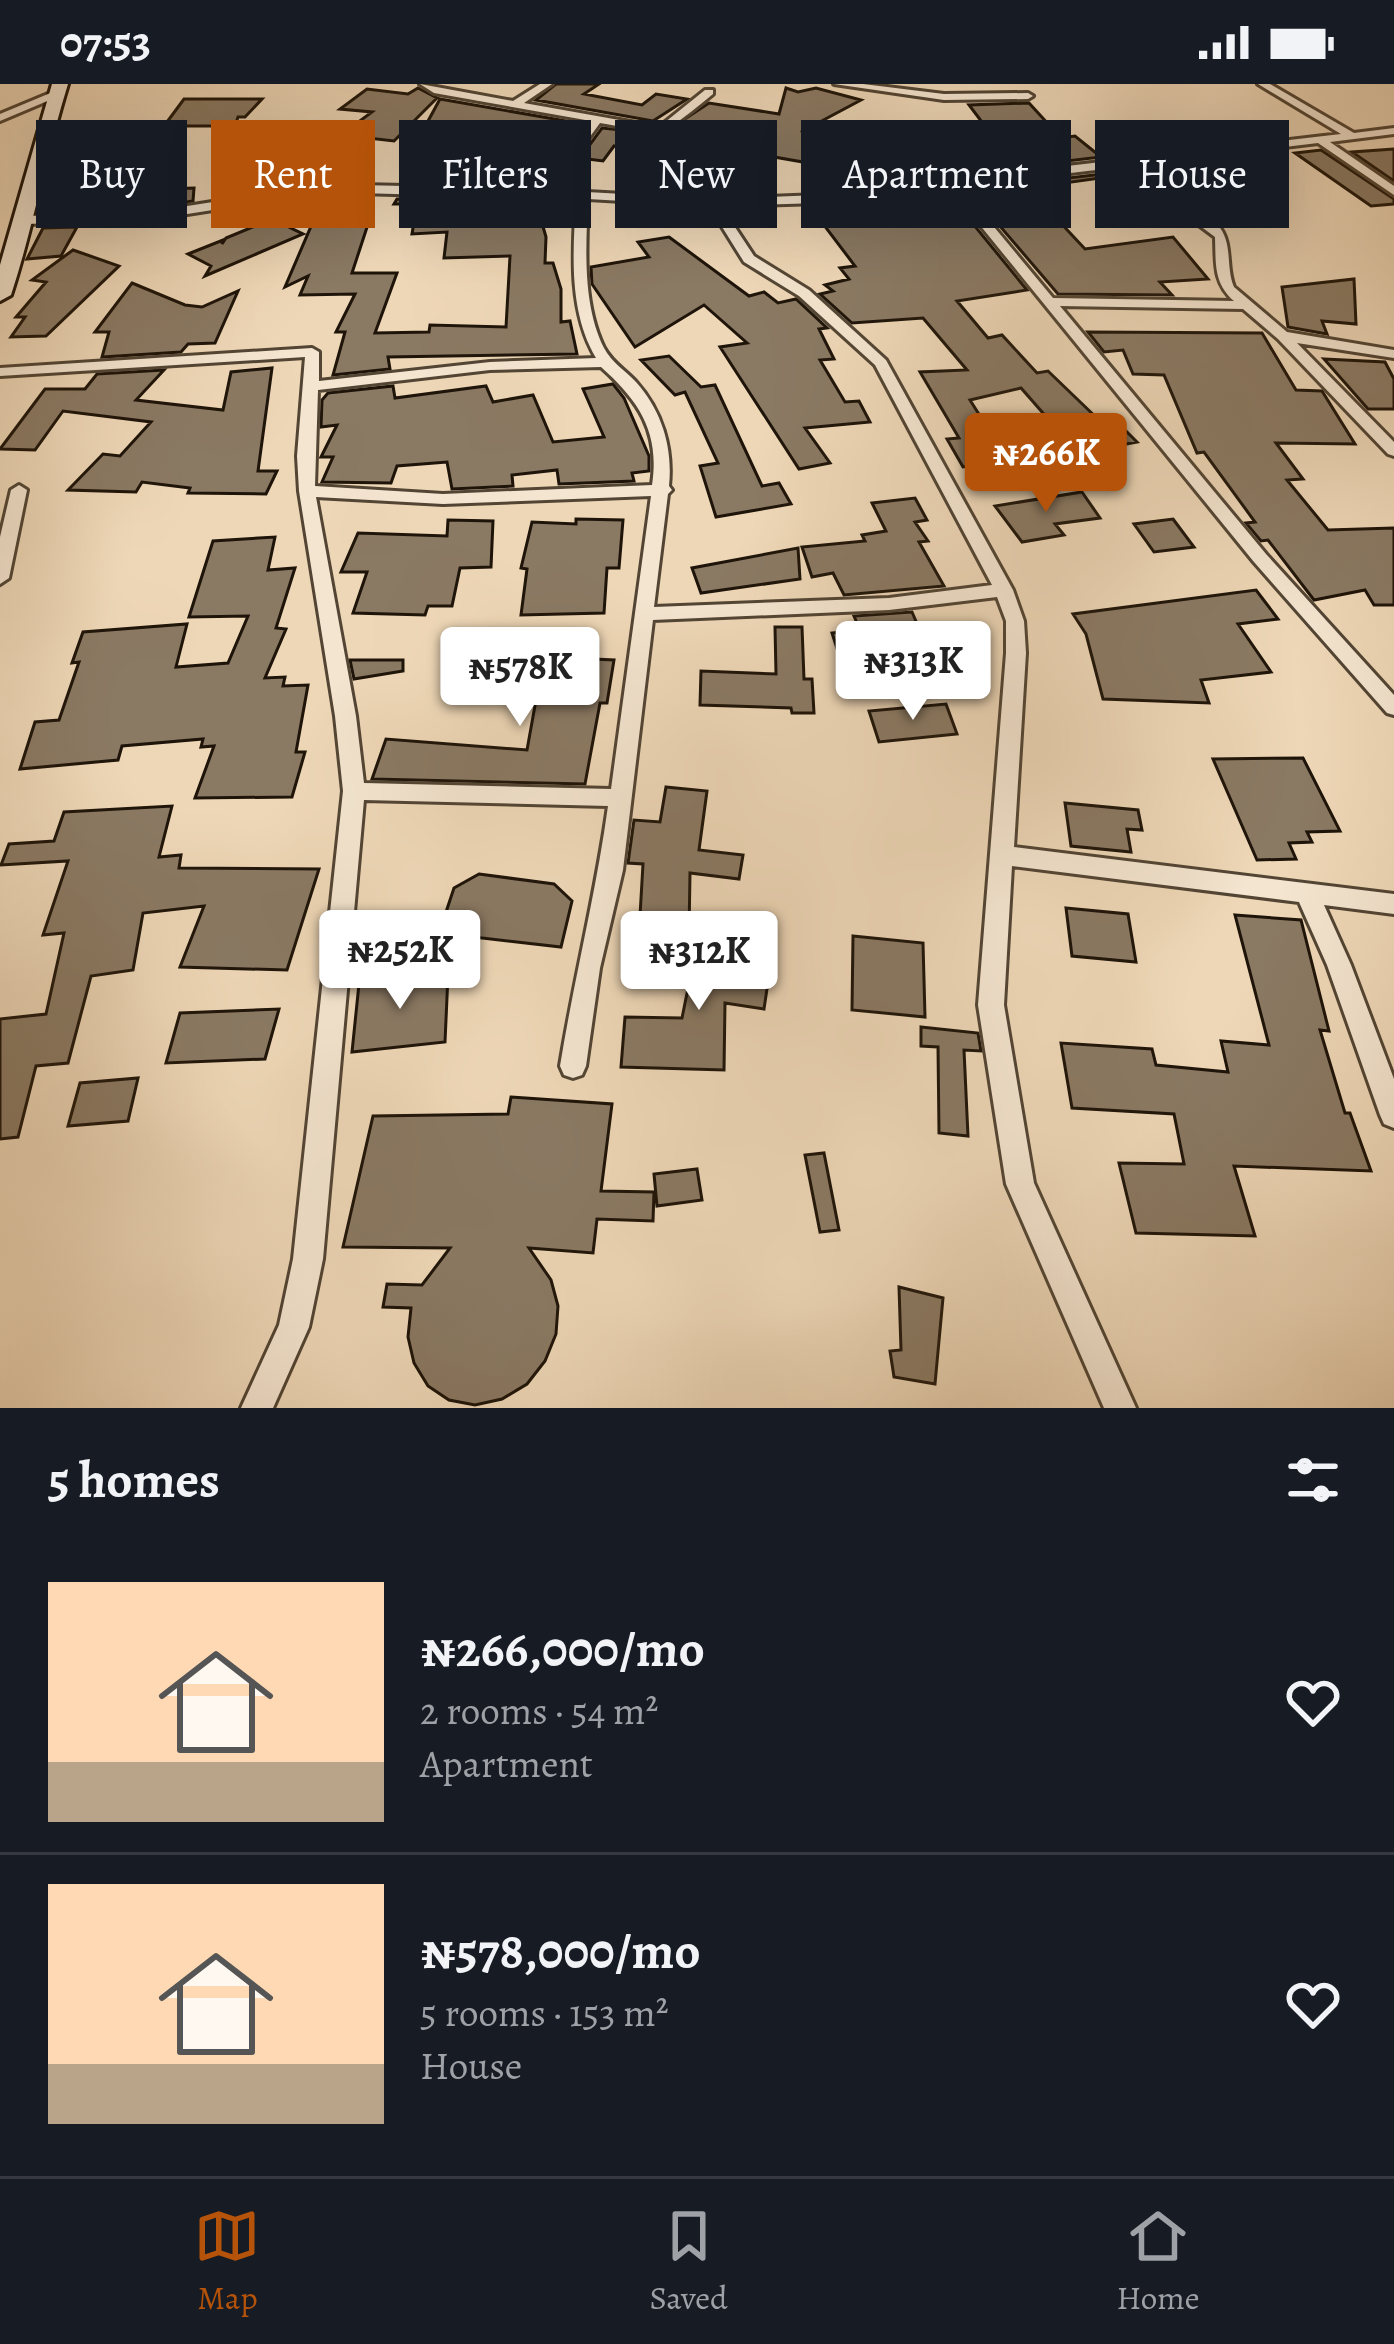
<!DOCTYPE html>
<html lang="en">
<head>
<meta charset="utf-8">
<style>
  :root { --surface:#171b24; --page:#242831; --text:#f1f3f6; --muted:#9ea1a6; --line:#363941; --accent:#b45309 }
  body { margin:0; font-family:Alegreya,serif; background:var(--page); color:var(--text); height:100vh; display:flex; flex-direction:column; font-size:45px; white-space:nowrap }
  * { box-sizing:border-box; margin:0 }
  p { font-size:39px; color:var(--muted) }
  .icon { flex:none; width:66px; height:66px; fill:none; stroke:currentColor; stroke-width:2; stroke-linecap:round; stroke-linejoin:round }
  .map { position:relative; height:1324px; overflow:hidden }
  .details { display:flex; flex-direction:column; background:var(--surface); flex:1 }
  .details>* { flex:none }
  .banner { position:absolute; left:36px; top:36px; width:1323px; height:108px; display:flex; gap:24px }
  .price { position:absolute; translate:-50% -102px; padding:0 27px; border-radius:12px; background:#fff; color:#222; font-size:39px; line-height:78px; filter:drop-shadow(0 3px 6px #0008) }
  .price::after { content:''; position:absolute; left:50%; top:72px; width:36px; height:27px; margin-left:-18px; background:inherit; clip-path:polygon(0 0,100% 0,50% 100%) }
  .price.active { background:var(--accent); color:#fff }
  ul { padding:0; list-style:none }
  li { display:flex; align-items:center; gap:36px; height:300px; padding:0 48px }
  li+li { border-top:3px solid var(--line) }
  li span { display:grid; place-items:center; flex:none; width:336px; height:240px; border-radius:0px; color:#555 }
  li>.icon { margin-inline-start:auto }
  span .icon { width:144px; height:144px; fill:#fffc; stroke-width:1 }
  li b { font-size:51px }
  h2 { display:flex; justify-content:space-between; align-items:center; height:144px; padding:0 48px; font-size:51px }
  .tag { padding:0 42px; border-radius:0px; background:var(--surface); box-shadow:0 12px 48px #0002; font-size:42px; line-height:108px }
  .tag.active { background:var(--accent); color:#fff }
  .status { display:flex; justify-content:space-between; align-items:center; height:84px; padding:0 60px; background:var(--surface); direction:ltr }
  .status svg { height:33px; fill:currentColor }
  .menu { display:flex; justify-content:space-around; align-items:center; height:168px; border-top:3px solid var(--line); background:var(--surface); font-size:33px; color:var(--muted) }
  .menu a { display:grid; justify-items:center; gap:6px }
  .menu .active { color:var(--accent) }
  .map>svg:first-child { display:block }
</style>
</head>
<body>
<div class="status"><b>07:53</b><svg viewBox="0 0 49 12"><path d="M0 12V9h3v3zM5 12V6h3v6zM10 12V3h3v9zM15 12V0h3v12zM26 1h20v11H26zM47 4h2v5h-2z"/></svg></div>
<div class="map">
<svg width="1394" height="1324" viewBox="0 0 1394 1324">
  <rect width="100%" height="100%" fill="#eed7b7"/>
  <filter id="stains"><feTurbulence type="fractalNoise" baseFrequency=".00167" numOctaves="4"/><feColorMatrix values="0 0 0 0 .2 0 0 0 0 .09 0 0 0 0 .02 0 0 0 .5 -.17"/></filter>
  <radialGradient id="worn" r=".72"><stop offset=".6" stop-color="#630" stop-opacity="0"/><stop offset="1" stop-color="#630" stop-opacity=".3"/></radialGradient>
  <path fill="#8a7963" stroke="#1e1409" stroke-width="3" d="M556,0H599L584,10L642,21L656,10L687,15L653,37L536,16Z
    M418,4L437,14L394,57L341,51L372,28L340,25L367,5L408,10Z
    M786,4L798,8L816,4L861,16L801,48L895,44L923,91L898,92L880,59L872,54L862,57L860,63L877,100L819,106L820,81L671,55L652,70L614,62L603,77L580,74L602,44L662,50L709,19L779,30Z
    M184,15H262L245,33H238L235,42H164Z
    M440,15L583,40L531,100L405,98L408,91H418L419,76L408,74Z
    M1029,19L1061,54L1075,52L1101,73L955,90L942,83L990,80L959,48L988,46L969,21Z
    M152,41L122,106L194,104L193,117L149,124L59,126L78,99H87L118,42Z
    M1394,65V97L1352,68Z
    M1321,66L1394,115V120L1371,122L1295,69Z
    M1119,88L1122,91L1028,104L1085,165L1173,153L1208,195L1160,198L1172,211L1058,210L969,106Z
    M397,115L536,118L546,153L545,179H553L561,205V238L570,237L577,270L388,273L390,285L333,291L345,248H336L355,210L300,211L308,192L285,203L315,133L371,131L352,189H397L375,249L429,248L430,241L506,243L510,172L444,174L447,148L412,150L417,120H394Z
    M852,119L874,138L965,130L1027,206L957,217L988,254L1002,251L1037,289L1048,287L1102,339L1116,337L1137,358L1078,369L1021,304L970,316L1009,378L963,383L947,355L959,354L920,288L967,286L923,234L852,239L820,210L833,207L825,201L849,195L840,184L855,182L811,124Z
    M272,135L303,150L205,192L211,182L188,170L223,156L222,160L226,154Z
    M77,143L61,172L27,175L43,144Z
    M669,153L749,212L764,208L778,219L796,215L827,244L819,245L834,275L820,276L845,318L859,317L870,338L805,344L830,379L799,385L720,263L747,259L704,221L635,263L592,200L591,183L649,173L638,158Z
    M73,166L119,182L46,252L11,253L25,233H16L46,198L32,196Z
    M1354,195L1356,240L1322,237L1327,250L1288,243L1282,203Z
    M132,199L185,221L202,223L238,207L215,259L188,260L181,268L102,273L109,248H95Z
    M1088,248L1262,249L1296,306L1322,307L1355,360L1276,359L1303,395L1287,396L1328,446L1394,444V521H1374L1365,506L1314,516L1268,456L1261,457L1246,439L1255,438L1204,368L1197,369L1164,291L1133,290L1123,266L1104,268Z
    M669,272L701,303L715,301L762,402L779,399L791,420L716,433L700,382L718,379L685,308L675,311L641,276Z
    M1324,275L1385,278L1394,295V325H1368Z
    M272,284L258,387H277L266,410L188,409L190,404L142,398L136,408L68,406L103,370L120,372L151,338L63,327L35,366L0,365L45,305H85L97,290L164,286L136,316L223,326L231,288Z
    M613,300L624,314L649,372V387L632,389L634,397L559,400L557,386L512,391L513,402L452,405L447,378L397,382L391,399L322,398L333,373H321L337,341L321,343L322,316L328,309L393,302L395,314L486,302L493,318L533,311L553,358L604,353L583,305Z
    M1082,408L1100,434L1055,440L1064,451L1022,458L995,422Z
    M915,414L927,436L915,438L928,457L919,458L944,502L844,511L833,489L812,493L802,463L865,457L862,451L886,447L872,419Z
    M576,435L623,436L619,484H607L604,529L521,531L527,485L521,484L532,438L576,440Z
    M1173,435L1194,463L1154,468L1134,440Z
    M448,436L493,437L491,483L460,484L452,522H428L425,531L353,529L367,488H341L358,449L447,452Z
    M275,453L268,486L295,484L276,544L286,545L265,594L285,593L283,602L308,601L296,668H305L292,713L195,714L214,662L201,663L203,655L122,662L118,676L20,685L35,638L59,636L79,578L72,579L83,548L187,540L176,583L228,579L248,532L189,533L213,457Z
    M798,464L800,495L701,509L692,484Z
    M1256,506L1278,535L1238,540L1271,588L1201,596L1209,619L1103,615L1086,550L1073,530Z
    M912,528L930,570L842,580L832,549L860,546L854,532Z
    M775,543H802L804,595H812L814,629H792L791,624L700,621L701,587L776,590Z
    M503,571L614,576L607,619H600L585,700L372,695L386,655L527,666L536,616L492,614Z
    M350,576H403V587L354,595Z
    M946,620L957,650L879,658L869,627Z
    M1303,674L1340,747L1307,748L1312,758L1289,759L1296,775L1257,776L1213,675Z
    M666,703L707,707L699,766L743,771L739,795L690,789L689,850L639,849L643,780L628,779L634,736L660,738Z
    M1065,719L1138,726L1142,746L1127,745L1131,768L1071,762Z
    M172,722L159,773L181,771L179,784L319,785L287,886L180,883L204,822L143,829L133,886L91,892L68,979L36,982L18,1053L0,1055V935L46,930L64,849L43,851L68,777L1,781L9,760L54,757L64,728Z
    M479,790L554,800L572,817L561,863L439,849L454,804Z
    M1066,824L1128,830L1136,878L1072,872Z
    M1235,831L1301,836L1329,947L1320,946L1345,1029H1350L1371,1087L1234,1082L1255,1152L1136,1149L1119,1079L1184,1080L1174,1030L1072,1024L1061,959L1152,965L1156,981L1228,988L1221,957L1269,961Z
    M853,852L923,859L925,933L852,926Z
    M697,860L772,871L764,925L725,919L724,986L621,983L625,933L682,934Z
    M392,886V897L448,891L445,958L352,968L360,890Z
    M279,925L265,975L166,979L180,929Z
    M921,943L978,949L981,967L964,966L968,1052L939,1049L938,963L921,962Z
    M138,994L128,1037L68,1042L80,999Z
    M511,1013L612,1020L601,1107L654,1108L653,1137L597,1135L593,1169L529,1164L551,1196L558,1222L556,1250L545,1277L527,1300L502,1315L475,1321L449,1316L428,1302L414,1279L408,1253L411,1224L383,1223L387,1200L422,1201L450,1164L343,1163L373,1032L508,1030Z
    M824,1069L839,1146L820,1148L805,1071Z
    M697,1085L702,1116L657,1122L654,1090Z
    M899,1203L943,1214L935,1300L894,1293L890,1267L901,1266Z"/>
  <g fill="none" stroke-linecap="round" stroke-linejoin="round">
    <defs>
      <path id="minor" d="M420,0L513,17L540,0H552L524,19L653,42L664,39L705,6H713V10C660,53 667,51 600,39L551,106L713,115L819,111L887,103L864,61L870,58L876,61L898,102L944,97L949,93L955,95L1341,50L1258,0H1270L1354,49L1394,44V50L1330,58L1394,102V111L1318,59L1134,81L1217,140C1234,159 1225,182 1234,203L1287,248L1394,266V274L1297,259L1394,358V372L1388,370L1278,255L1243,225L1060,222L1266,470L1394,611V631L1387,629L1254,478L949,103L819,119L721,122L754,172L809,206L886,276L1013,506L1024,537L1026,569L1014,763L1394,810V830L1324,821L1351,881L1394,995V1044L1384,1040L1380,1031L1327,881L1299,818L1012,782L1004,921L1034,1099L1136,1324H1104L1006,1100L978,921L1006,569V537L997,513L889,526L653,536L623,786L600,884L586,982L582,991L573,994L564,991L560,982C574,895 596,810 608,722L364,716L323,1175L309,1243L273,1324H241L279,1241L293,1175L343,707L335,632L299,407L297,372L305,273L0,292V284L312,264L319,268V297L490,278L596,274C568,227 573,167 576,115L359,109L295,113L149,136L26,140L20,136L26,132L149,128L295,105L359,101L540,105L591,37L434,9ZM1121,83L1215,153C1216,178 1213,199 1234,217L1053,214L960,102ZM588,115L709,122L744,178L799,212L875,281L992,501L889,514L654,523L668,410L672,406L669,402C673,364 662,327 636,298C625,286 612,279 604,264C582,220 586,163 588,115ZM601,283C639,317 660,348 652,401L443,410L315,402L318,306L490,286ZM651,412L611,705L364,699L356,632L316,413L443,420Z
        M834,0H863L944,10L1028,9L1033,12L1028,15L944,16Z
        M60,5L64,10L0,37V30Z
        M19,401L27,406L9,494L0,500V453L11,406Z"/>
      <path id="secondary" d="M52,0H68C46,70 34,141 11,211L0,217V181Z"/>
    </defs>
    <use href="#minor" stroke="#524534" stroke-width="6"/>
    <use href="#secondary" stroke="#1e1409" stroke-width="6"/>
    <use href="#minor" fill="#f4e5d0" fill-rule="evenodd"/>
    <use href="#secondary" fill="#f4e5d0" fill-rule="evenodd"/>
  </g>
  <rect width="100%" height="100%" filter="url(#stains)"/>
  <rect width="100%" height="100%" fill="url(#worn)"/>
</svg>
<b class="price active" style="left:1046px;top:431px">₦266K</b>
<b class="price" style="left:913px;top:639px">₦313K</b>
<b class="price" style="left:520px;top:645px">₦578K</b>
<b class="price" style="left:400px;top:928px">₦252K</b>
<b class="price" style="left:699px;top:929px">₦312K</b>
<div class="banner">
<a class="tag">Buy</a>
<a class="tag active">Rent</a>
<a class="tag">Filters</a>
<a class="tag">New</a>
<a class="tag">Apartment</a>
<a class="tag">House</a>
</div>
</div>
<section class="details">
<h2>5 homes<svg class="icon" aria-label="filters" viewBox="0 0 24 24"><path d="M4 7h16M4 17h16"/><circle cx="9" cy="7" r="2"/><circle cx="15" cy="17" r="2"/></svg></h2>
<ul>
<li><span style="background:linear-gradient(#ffd9b3 75%,#b9a48a 0)"><svg class="icon" aria-label="home" viewBox="0 0 24 24"><path d="M3 11l9-7 9 7M6 9v11h12V9"/></svg></span><div><b>₦266,000/mo</b><p>2 rooms · 54 m²</p><p>Apartment</p></div><svg class="icon" aria-label="heart" viewBox="0 0 24 24"><path d="M12 20l-8-8c-3-5 5-10 8-4 3-6 11-1 8 4z"/></svg></li>
<li><span style="background:linear-gradient(#ffd9b3 75%,#b9a48a 0)"><svg class="icon" aria-label="home" viewBox="0 0 24 24"><path d="M3 11l9-7 9 7M6 9v11h12V9"/></svg></span><div><b>₦578,000/mo</b><p>5 rooms · 153 m²</p><p>House</p></div><svg class="icon" aria-label="heart" viewBox="0 0 24 24"><path d="M12 20l-8-8c-3-5 5-10 8-4 3-6 11-1 8 4z"/></svg></li>
</ul>
</section>
<nav class="menu">
<a class="active"><svg class="icon" aria-label="map" viewBox="0 0 24 24"><path d="M3 6l6-2 6 2 6-2v14l-6 2-6-2-6 2zM9 4v14M15 6v14"/></svg>Map</a>
<a><svg class="icon" aria-label="saved" viewBox="0 0 24 24"><path d="M7 4h10v16l-5-4-5 4z"/></svg>Saved</a>
<a><svg class="icon" aria-label="home" viewBox="0 0 24 24"><path d="M3 11l9-7 9 7M6 9v11h12V9"/></svg>Home</a>
</nav>
</body>
</html>
